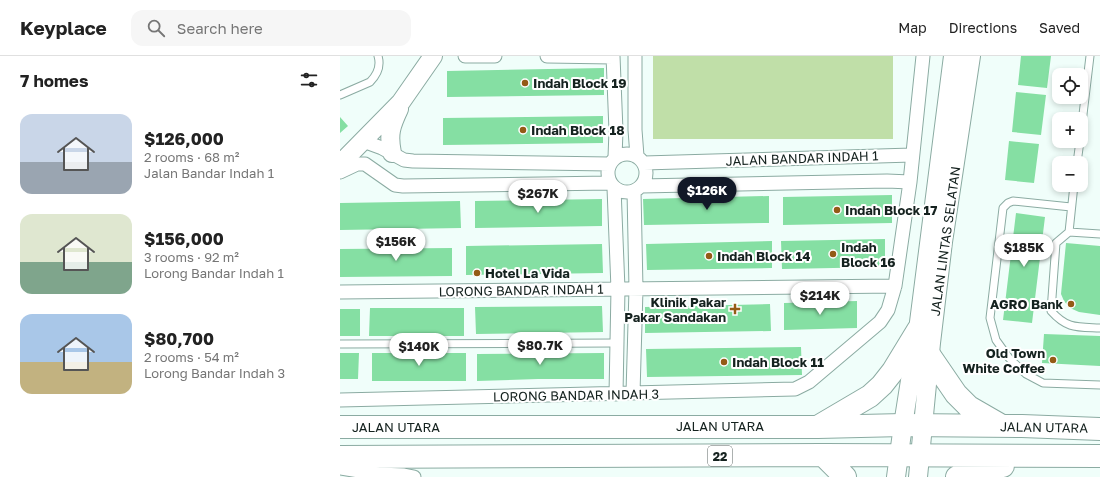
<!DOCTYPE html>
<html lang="en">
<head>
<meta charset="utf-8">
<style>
  :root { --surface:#fff; --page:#f6f6f6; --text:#222; --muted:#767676; --line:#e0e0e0; --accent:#111827 }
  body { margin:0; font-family:"Golos Text",sans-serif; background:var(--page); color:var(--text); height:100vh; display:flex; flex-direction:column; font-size:15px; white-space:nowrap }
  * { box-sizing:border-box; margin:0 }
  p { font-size:13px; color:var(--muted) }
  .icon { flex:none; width:22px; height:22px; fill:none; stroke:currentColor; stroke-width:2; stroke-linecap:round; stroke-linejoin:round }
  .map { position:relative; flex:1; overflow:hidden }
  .details { display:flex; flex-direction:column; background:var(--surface); width:340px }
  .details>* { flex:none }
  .controls { position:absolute; left:712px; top:12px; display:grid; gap:8px }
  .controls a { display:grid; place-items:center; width:36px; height:36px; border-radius:8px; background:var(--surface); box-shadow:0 2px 6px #0003; font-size:20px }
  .price { position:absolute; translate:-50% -34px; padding:0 9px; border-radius:14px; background:#fff; color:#222; font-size:13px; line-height:26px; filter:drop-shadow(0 1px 2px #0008) }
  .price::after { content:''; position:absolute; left:50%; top:24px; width:12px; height:9px; margin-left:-6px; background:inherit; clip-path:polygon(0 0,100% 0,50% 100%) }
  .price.active { background:var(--accent); color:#fff }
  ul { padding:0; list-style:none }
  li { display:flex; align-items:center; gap:12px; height:100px; padding:0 20px }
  li span { display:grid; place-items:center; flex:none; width:112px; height:80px; border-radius:12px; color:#555 }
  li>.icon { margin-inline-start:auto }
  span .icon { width:48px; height:48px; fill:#fffc; stroke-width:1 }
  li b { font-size:17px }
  h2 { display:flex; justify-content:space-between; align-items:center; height:48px; padding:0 20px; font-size:17px }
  header { display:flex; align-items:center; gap:24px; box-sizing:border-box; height:56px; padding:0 20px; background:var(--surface); border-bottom:1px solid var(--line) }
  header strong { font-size:19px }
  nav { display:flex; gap:22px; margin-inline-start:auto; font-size:14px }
  .search { width:280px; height:36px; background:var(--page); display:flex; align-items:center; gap:10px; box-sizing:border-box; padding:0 14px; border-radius:12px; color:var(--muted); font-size:15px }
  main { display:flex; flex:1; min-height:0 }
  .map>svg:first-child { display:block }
</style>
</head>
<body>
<header>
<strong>Keyplace</strong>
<div class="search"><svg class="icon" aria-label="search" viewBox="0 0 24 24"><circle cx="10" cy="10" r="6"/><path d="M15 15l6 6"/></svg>Search here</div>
<nav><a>Map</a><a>Directions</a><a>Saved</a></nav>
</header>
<main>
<section class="details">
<h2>7 homes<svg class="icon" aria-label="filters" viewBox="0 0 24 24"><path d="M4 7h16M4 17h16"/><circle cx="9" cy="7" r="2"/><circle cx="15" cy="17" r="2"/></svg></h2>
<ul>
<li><span style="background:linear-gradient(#c9d6e8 60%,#9aa5b1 0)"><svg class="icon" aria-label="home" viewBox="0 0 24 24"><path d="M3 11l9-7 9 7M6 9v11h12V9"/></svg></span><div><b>$126,000</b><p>2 rooms · 68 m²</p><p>Jalan Bandar Indah 1</p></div></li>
<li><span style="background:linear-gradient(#dfe7d0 60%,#7fa58c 0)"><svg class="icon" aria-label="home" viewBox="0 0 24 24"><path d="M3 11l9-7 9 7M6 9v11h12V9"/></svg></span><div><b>$156,000</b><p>3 rooms · 92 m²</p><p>Lorong Bandar Indah 1</p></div></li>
<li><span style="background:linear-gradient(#a9c7e8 60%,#c2b280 0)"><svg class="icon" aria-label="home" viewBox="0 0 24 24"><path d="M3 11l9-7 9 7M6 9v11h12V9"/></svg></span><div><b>$80,700</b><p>2 rooms · 54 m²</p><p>Lorong Bandar Indah 3</p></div></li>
</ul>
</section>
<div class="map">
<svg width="760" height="421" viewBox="0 0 760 421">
  <rect width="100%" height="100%" fill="#f0fefa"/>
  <path fill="#c0dfa8" d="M313,0H553V83H313Z"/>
  <path fill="#85dfa3" d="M681,0H711L707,32L678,29Z
    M264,12V39L107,41V15Z
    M676,36L706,39L701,79L672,76Z
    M263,60V87L103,89V62Z
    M0,61L8,70L0,77Z
    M669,85L699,88L694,127L665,124Z
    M552,139V167L443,169V141Z
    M429,140V167L304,169L303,143Z
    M262,143V170L135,172V145Z
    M120,145L121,172L0,174V147Z
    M676,157L705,161L692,267L663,264Z
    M545,183V211L442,213L441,185Z
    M432,185V212L307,214L306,188Z
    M726,187L760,190V259L739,256L730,252L724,245L721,238Z
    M262,188L263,217L126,219V190Z
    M112,192V220L0,221V193Z
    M517,245V272L444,274V247Z
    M430,248L431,275L305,277V251Z
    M262,250L263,276L136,278L135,251Z
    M30,252H124V280H29Z
    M0,253H20V280H0Z
    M704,278L760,280V310L702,307Z
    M461,291L462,319L307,321L306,293Z
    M0,297H19L18,323H0Z
    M32,297H126V325H32Z
    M264,297V323H198L137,325V298Z"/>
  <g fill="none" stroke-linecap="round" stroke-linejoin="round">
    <defs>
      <path id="service" d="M0,39L30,26C37,19 41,10 38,0
        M741,75L750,0
        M737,107L740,85
        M731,151L673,145L668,147L663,152L650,262L656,284L669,302L686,318L703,327L760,329
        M729,176L716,187L711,255C727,273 737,271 760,272
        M729,176L734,129
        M729,176L760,178
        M0,288L276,287"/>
      <path id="minor" d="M125,0H155
        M207,0L273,1
        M273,0L276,75L275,101
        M295,0V74L297,100
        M23,85L42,92L64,104L73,105L269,108
        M268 117a19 19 0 1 1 38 0a19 19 0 1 1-38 0Z
        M304,107L572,99
        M0,116L17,108H25L55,129L63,130L270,127
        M301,130L547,125L570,126
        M274,132L278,233L276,338
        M0,236L555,230
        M293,337L296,233L294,135
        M0,344L455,333L469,326L540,266L548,254L555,230L570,126L583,0
        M0,412L38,418L64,419L74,421"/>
      <path id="secondary" d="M52,97C48,78 51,70 59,53
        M0,108L61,46L93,0
        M556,421L563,369L578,274L613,0
        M578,421L591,287L603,186L631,0"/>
      <path id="trunk" d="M590,300L616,338L629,351L662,370
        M479,370L530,340L542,329L553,315L578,274
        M0,371H478L563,369L682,370L760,373
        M483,399L505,421
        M0,401L483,399L760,400
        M617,421L645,411L663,410"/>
    </defs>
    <use href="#service" stroke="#8baba2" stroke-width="9"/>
    <use href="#minor" stroke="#8baba2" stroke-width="15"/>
    <use href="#secondary" stroke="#8baba2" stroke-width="20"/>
    <use href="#trunk" stroke="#8baba2" stroke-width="24"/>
    <use href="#service" stroke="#fff" stroke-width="7"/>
    <use href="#minor" stroke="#fff" stroke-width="13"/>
    <use href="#secondary" stroke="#fff" stroke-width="18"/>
    <use href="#trunk" stroke="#fff" stroke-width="22"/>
  </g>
  <g fill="#945b16" stroke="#fff" stroke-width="1.5">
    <circle cx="185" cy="27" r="4"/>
    <circle cx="183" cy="74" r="4"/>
    <circle cx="497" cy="154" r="4"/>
    <circle cx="493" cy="198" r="4"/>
    <circle cx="369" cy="200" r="4"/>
    <circle cx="137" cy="217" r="4"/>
    <circle cx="731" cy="248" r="4"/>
    <path d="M393 247h4v4h4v4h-4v4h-4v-4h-4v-4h4z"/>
    <circle cx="713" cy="304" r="4"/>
    <circle cx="384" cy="306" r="4"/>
  </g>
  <g text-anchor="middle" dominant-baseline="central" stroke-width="4" stroke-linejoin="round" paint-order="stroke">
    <rect fill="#fff" stroke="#5b6462" stroke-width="1" x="368" y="390" width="24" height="20" rx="3"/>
    <g font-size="12" font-weight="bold" fill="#15221f">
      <text x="380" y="400">22</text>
    </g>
    <g font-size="13" font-weight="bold" fill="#15221f" stroke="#fff" text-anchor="start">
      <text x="193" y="27">Indah Block 19</text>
      <text x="191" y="74">Indah Block 18</text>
      <text x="505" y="154">Indah Block 17</text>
      <text x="501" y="191">Indah<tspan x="501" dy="15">Block 16</tspan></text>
      <text x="377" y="200">Indah Block 14</text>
      <text x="145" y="217">Hotel La Vida</text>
      <text x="386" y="246" text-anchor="end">Klinik Pakar<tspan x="386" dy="15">Pakar Sandakan</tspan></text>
      <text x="723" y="248" text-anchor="end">AGRO Bank</text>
      <text x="705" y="297" text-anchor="end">Old Town<tspan x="705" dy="15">White Coffee</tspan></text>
      <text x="392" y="306">Indah Block 11</text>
    </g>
    <g font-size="13" fill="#15221f" stroke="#fff">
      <text transform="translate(462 102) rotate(-2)">JALAN BANDAR INDAH 1</text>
      <text transform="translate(605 185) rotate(-82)">JALAN LINTAS SELATAN</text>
      <text transform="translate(181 234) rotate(-1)">LORONG BANDAR INDAH 1</text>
      <text transform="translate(236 339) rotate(-1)">LORONG BANDAR INDAH 3</text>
      <text x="380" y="370">JALAN UTARA</text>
      <text x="56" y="371">JALAN UTARA</text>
      <text transform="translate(704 371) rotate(1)">JALAN UTARA</text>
    </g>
  </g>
</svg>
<div class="controls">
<a><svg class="icon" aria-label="locate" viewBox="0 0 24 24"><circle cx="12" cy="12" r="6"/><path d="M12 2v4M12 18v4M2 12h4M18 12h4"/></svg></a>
<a>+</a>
<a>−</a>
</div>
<b class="price active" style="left:367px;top:155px">$126K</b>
<b class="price" style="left:198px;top:158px">$267K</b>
<b class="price" style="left:56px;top:206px">$156K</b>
<b class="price" style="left:684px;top:212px">$185K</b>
<b class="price" style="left:480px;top:260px">$214K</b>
<b class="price" style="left:200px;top:310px">$80.7K</b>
<b class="price" style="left:79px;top:311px">$140K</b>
</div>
</main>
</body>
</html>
